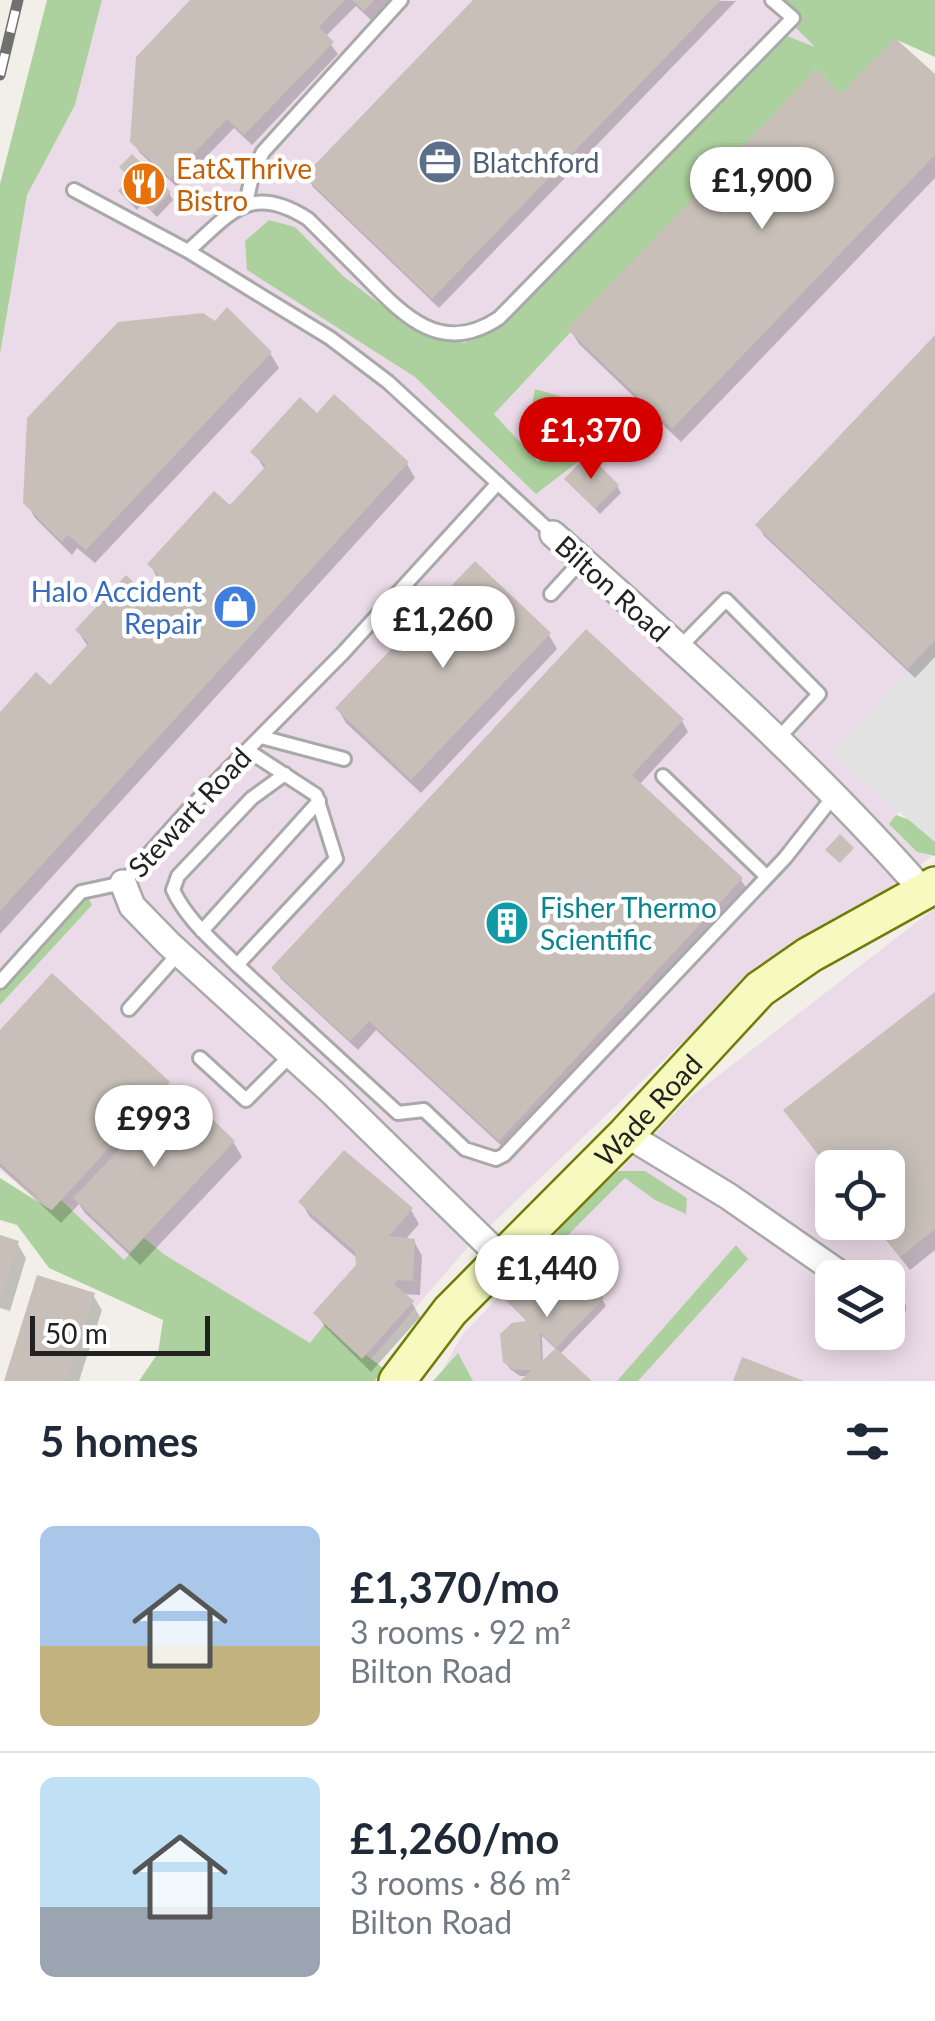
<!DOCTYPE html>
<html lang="en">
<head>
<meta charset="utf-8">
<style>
  :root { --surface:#fff; --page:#f6f6f7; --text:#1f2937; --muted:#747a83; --line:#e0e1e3; --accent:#d40000 }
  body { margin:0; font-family:Lato,sans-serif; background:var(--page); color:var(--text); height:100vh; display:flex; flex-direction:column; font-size:38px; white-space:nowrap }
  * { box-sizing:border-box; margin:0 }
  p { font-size:32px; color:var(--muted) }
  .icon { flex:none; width:55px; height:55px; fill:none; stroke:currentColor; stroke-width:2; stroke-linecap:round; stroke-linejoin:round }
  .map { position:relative; height:1381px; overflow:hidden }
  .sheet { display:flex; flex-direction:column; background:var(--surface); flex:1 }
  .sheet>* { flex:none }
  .fabs { position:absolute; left:815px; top:1150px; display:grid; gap:20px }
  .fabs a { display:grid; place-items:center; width:90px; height:90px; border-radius:15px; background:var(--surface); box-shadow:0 5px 25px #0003; font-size:50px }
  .scale { position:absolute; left:30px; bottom:25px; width:180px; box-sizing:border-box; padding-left:10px; border:5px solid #222; border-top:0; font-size:28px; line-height:35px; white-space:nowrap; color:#222; -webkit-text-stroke:8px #fff; paint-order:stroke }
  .price { position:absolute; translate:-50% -85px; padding:0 22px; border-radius:35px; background:#fff; color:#222; font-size:32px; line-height:65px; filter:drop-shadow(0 2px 5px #0008) }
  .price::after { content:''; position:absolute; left:50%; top:60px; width:30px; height:22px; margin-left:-15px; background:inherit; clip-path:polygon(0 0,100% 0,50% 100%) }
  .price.on { background:var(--accent); color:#fff }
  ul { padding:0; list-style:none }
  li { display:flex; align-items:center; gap:30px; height:250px; padding:0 40px }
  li+li { border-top:2px solid var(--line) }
  li span { display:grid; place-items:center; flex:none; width:280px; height:200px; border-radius:15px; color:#555 }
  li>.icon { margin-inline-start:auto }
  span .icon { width:120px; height:120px; fill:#fffc; stroke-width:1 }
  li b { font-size:42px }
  h2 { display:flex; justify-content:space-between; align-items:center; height:120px; padding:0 40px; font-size:42px }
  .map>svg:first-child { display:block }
</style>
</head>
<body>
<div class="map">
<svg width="935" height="1381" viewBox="0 0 935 1381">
  <rect width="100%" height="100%" fill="#f2efe9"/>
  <path fill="#ebdbe8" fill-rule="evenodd" d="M102,0H777L895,38L935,74V823L931,827L899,812L889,824L917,852L932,856L687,1038L470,1245L352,1381H289L0,1170V290L43,140L75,105Z
    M935,908V1381H437L462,1335L688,1099ZM832,1168H888V1222H832ZM832,1278H888V1332H832Z"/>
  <path fill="#add19e" d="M47,0H102L75,105L27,195L0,354V184Z
    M768,0H935V57L895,39L841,94L816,70L494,414L538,462L560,439L530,417L535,389L570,399L617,441L607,461L588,454L536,494L415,377L247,270L245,241L269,220L295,227L343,276L417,332L464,343L497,329L787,36L815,47Z
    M896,815L931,827L935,824V856L917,852L889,824Z
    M87,896L92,905L0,1005V984Z
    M618,1171H645L687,1198L686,1214L655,1200L625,1178L504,1299L502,1293L577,1210Z
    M0,1178L51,1210L61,1200L124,1260L144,1238L165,1255L310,1343L325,1324L383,1368L375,1381H139L158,1353L163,1320L49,1268L17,1225L0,1220Z
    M736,1245L748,1259L638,1381H617Z
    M458,1353L473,1381H433Z"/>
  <path fill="#e2e2e2" d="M935,640V842L831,754Z"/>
  <path fill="#0003" fill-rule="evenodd" d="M194,0H390L371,20L356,6L325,37L338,54L252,145L234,128L177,187L140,153L133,141Z
    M477,0L736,1L439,308L313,187L307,176Z
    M935,79V178L681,442L579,344L570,329L842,98Z
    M122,168L169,193L173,200L157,217L143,203L137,210L125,198L121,191L132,180Z
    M935,338V657L915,678L764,536L758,525Z
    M270,353L279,368L95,563L77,548L72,555L35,518L26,502Z
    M318,416L407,464L415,478L0,934V716L50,689L88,647L78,631L144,595L158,579L150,564L230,508L265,470L254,452Z
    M567,479L617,486L621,493L600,514Z
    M549,635L557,649L421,793L346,723L338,709Z
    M682,721L688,732L639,785L741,880L748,890L506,1150L376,1030L358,1050L281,979L275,969Z
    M53,977L168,1084L175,1095L234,1143L242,1157L140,1265L85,1213L79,1204L61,1223L0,1167V1033Z
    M935,995V1250L910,1270L872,1222H888V1168H832V1173L786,1111Z
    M301,1202L411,1210L419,1224L405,1240L414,1241L422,1256L420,1295L401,1294L412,1303L420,1317L371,1372L325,1327L316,1313L358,1266V1259L310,1217Z
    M0,1238L17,1243L26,1258L10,1311L0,1308Z
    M93,1295L102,1310L79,1381H6Z
    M602,1299L606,1306L559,1355L589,1381H524L529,1376H520L510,1369L505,1362L529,1324L507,1300ZM542,1336L557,1350L543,1363Z"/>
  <path fill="#c7bfb8" d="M190,0H345L319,27L334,42L244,135L227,119L170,178L130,142L136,57Z
    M352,0H374L364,11Z
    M473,0H721L432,299L304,176Z
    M895,38L935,74V155L672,429L567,329L816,70L841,94Z
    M132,154L171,192L152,212L138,198L132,204L118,191L130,178L119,167Z
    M227,307L272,352L86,550L68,535L62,542L23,503L27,418L118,322L203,313L215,321Z
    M935,335V640L908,669L755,525Z
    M334,394L409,462L0,911V712L36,672L50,685L89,643L75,630L126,575L144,592L159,575L147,564L214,491L230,505L266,466L250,452L300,397L317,413Z
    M588,454L619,485L595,509L564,479Z
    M475,561L551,633L411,780L335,708Z
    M586,629L684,719L632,775L743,878L499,1141L369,1021L350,1041L271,968Z
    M840,834L854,848L840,863L825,850Z
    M52,973L170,1082L52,1210L0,1163V1030Z
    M935,992V1229L900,1257L873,1222H888V1168H832V1172L783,1110Z
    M179,1087L235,1141L130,1252L73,1198Z
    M344,1150L413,1208L389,1236L415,1239L413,1281L397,1280L394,1284L414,1301L362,1359L313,1313L356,1265L355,1252L298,1202Z
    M0,1235L19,1241L1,1301H0Z
    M553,1250L604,1298L556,1348L540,1333L541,1362L556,1348L592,1381H520L532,1370H514L503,1362L500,1334L512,1323L527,1321L504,1299Z
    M37,1275L95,1293L67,1381H4Z
    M742,1357L804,1381H733Z"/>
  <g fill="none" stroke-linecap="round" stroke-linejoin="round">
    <defs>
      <path id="lane" d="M74,190L188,251L330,338L388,382L553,534
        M246,203L253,172L263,152L401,0
        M188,251C231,213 250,182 308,219C327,238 345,256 364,275C403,315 441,357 499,318L793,18L772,0
        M551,594L582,560
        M679,648L726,600L819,694L776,741
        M261,737L344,759
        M247,750L316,795L336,859L237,965L398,1113L424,1110L465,1149L496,1159L504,1155L785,858L833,797
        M663,776L767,877
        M202,931L319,801
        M237,965C214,942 187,920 173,890L178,876L252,798L285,774
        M0,982L81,892L123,883L189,809L343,653L498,483
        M129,1009L179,953
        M200,1058L246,1100L291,1055"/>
      <path id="street" d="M553,534C681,648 811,763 924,892
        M123,883L132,906L169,944L333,1093L501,1257
        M626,1134L728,1196L846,1278
        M888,1306L891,1308"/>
      <g id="secondary">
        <path id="s1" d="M397,1381L450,1311L626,1134L760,989L809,955L935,885"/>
      </g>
    </defs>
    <use href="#lane" stroke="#a9a9a9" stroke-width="18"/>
    <use href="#street" stroke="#a9a9a9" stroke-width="30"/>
    <use href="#secondary" stroke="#707d05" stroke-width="40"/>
    <use href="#lane" stroke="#fff" stroke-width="12"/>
    <use href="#street" stroke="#fff" stroke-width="25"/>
    <use href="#secondary" stroke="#f7fabf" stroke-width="35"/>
    <defs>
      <path id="rail" d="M0,75L18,0"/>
    </defs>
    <use href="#rail" stroke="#707070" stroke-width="11"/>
    <use href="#rail" stroke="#fff" stroke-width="8" stroke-dasharray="22" stroke-linecap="butt"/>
  </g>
  <defs>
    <symbol id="office-disc" viewBox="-11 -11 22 22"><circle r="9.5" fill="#5c6f8a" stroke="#fff"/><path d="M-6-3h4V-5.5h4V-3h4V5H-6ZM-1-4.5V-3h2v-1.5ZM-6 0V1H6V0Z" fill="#fff"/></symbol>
    <symbol id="restaurant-disc" viewBox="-11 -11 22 22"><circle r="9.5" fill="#e8710a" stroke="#fff"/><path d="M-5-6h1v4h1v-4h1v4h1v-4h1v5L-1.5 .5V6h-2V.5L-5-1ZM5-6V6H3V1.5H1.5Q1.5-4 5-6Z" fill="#fff"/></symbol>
    <symbol id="shop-disc" viewBox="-11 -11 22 22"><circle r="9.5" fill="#3f7fe0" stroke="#fff"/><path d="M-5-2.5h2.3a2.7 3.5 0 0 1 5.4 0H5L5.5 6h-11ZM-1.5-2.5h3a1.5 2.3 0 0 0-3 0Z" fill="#fff"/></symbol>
    <symbol id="building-disc" viewBox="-11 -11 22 22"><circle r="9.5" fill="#0f9aa8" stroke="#fff"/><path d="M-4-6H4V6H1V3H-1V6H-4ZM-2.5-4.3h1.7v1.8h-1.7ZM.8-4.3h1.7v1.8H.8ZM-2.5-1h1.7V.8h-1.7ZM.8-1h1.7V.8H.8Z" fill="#fff"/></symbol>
  </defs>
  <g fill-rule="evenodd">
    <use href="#office-disc" x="415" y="137" width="50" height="50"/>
    <use href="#restaurant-disc" x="119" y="159" width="50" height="50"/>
    <use href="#shop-disc" x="210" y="582" width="50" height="50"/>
    <use href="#building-disc" x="482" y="898" width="50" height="50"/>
  </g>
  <g text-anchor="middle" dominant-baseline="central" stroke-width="9" stroke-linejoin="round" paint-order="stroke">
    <g font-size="28" fill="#4e5e75" stroke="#fff" text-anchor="start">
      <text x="472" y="162">Blatchford</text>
    </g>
    <g font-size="28" fill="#c56008" stroke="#fff" text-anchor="start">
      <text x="176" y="168">Eat&amp;Thrive<tspan x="176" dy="32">Bistro</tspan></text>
    </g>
    <g font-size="28" fill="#222" stroke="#fff">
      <text transform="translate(613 588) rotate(42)">Bilton Road</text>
      <text transform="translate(189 812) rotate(-47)">Stewart Road</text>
      <text stroke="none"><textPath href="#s1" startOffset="370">Wade Road</textPath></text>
    </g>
    <g font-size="28" fill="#366cbe" stroke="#fff" text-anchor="end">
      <text x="202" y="591">Halo Accident<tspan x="202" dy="32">Repair</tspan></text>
    </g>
    <g font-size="28" fill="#0d838f" stroke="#fff" text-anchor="start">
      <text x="540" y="907">Fisher Thermo<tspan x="540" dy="32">Scientific</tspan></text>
    </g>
  </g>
</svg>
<div class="fabs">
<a><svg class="icon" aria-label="locate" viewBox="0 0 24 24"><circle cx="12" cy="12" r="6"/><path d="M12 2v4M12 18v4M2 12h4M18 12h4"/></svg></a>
<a><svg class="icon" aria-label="layers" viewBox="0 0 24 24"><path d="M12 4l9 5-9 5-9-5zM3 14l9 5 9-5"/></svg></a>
</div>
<div class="scale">50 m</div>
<b class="price" style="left:762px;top:232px">£1,900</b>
<b class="price on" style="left:591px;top:482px">£1,370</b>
<b class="price" style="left:443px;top:671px">£1,260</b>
<b class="price" style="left:154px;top:1170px">£993</b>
<b class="price" style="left:547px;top:1320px">£1,440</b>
</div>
<section class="sheet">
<h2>5 homes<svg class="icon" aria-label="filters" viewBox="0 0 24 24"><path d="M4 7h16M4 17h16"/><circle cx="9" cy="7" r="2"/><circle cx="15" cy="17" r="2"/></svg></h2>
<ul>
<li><span style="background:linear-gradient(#a9c7e8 60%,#c2b280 0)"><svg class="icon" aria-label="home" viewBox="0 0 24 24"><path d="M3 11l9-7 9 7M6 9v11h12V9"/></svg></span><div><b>£1,370/mo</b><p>3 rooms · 92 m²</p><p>Bilton Road</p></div></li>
<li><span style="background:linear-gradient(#bfe0f5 65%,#9aa5b1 0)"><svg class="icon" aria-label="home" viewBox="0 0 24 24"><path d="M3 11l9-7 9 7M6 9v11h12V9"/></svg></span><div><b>£1,260/mo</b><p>3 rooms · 86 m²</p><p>Bilton Road</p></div></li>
</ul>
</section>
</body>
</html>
